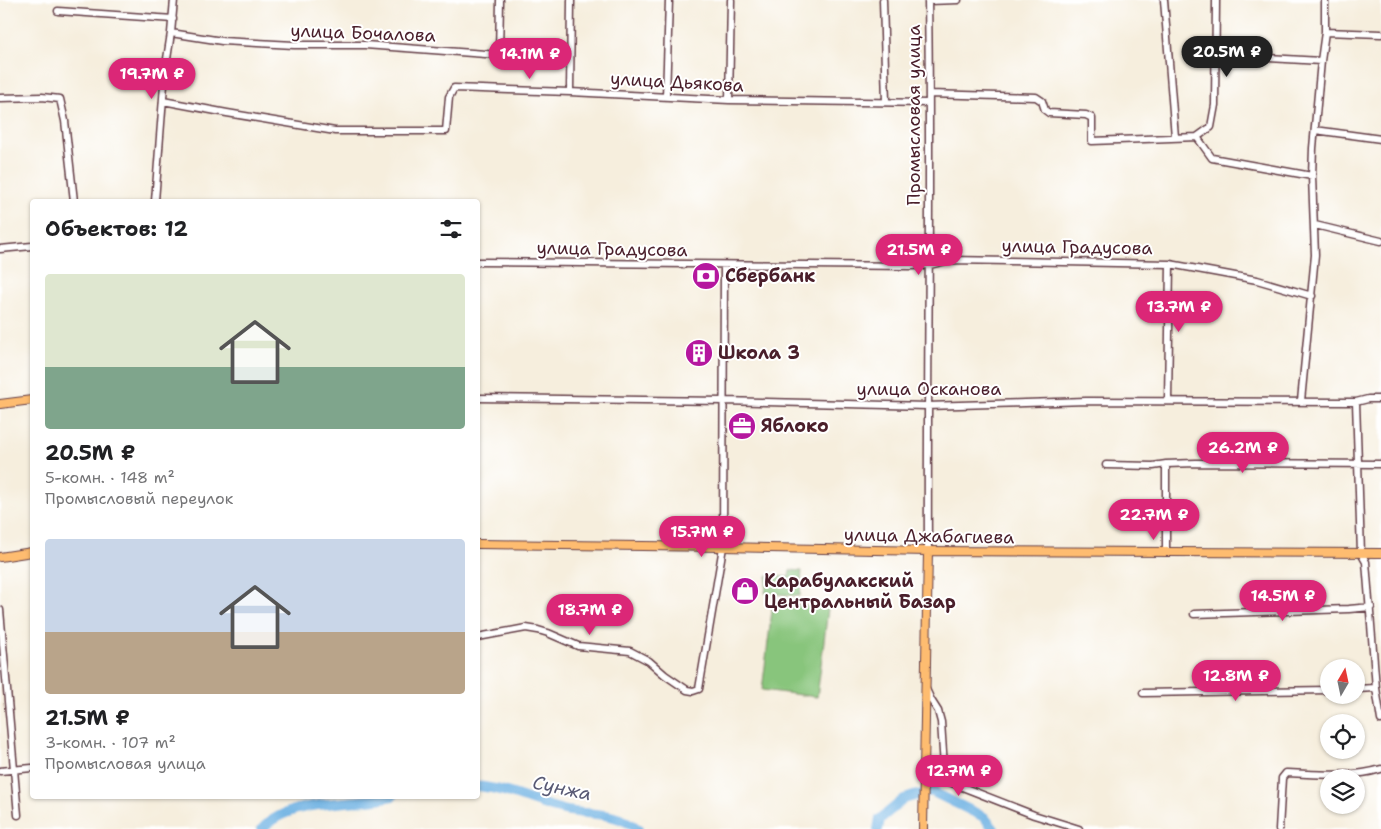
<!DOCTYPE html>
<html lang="ru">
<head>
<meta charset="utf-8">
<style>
  :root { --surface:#fff; --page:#f6f6f6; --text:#202124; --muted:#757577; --accent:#db2777 }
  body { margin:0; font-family:"Shantell Sans",sans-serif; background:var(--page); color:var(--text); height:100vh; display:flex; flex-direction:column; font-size:19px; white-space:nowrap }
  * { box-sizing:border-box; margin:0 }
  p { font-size:16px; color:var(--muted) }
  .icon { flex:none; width:28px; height:28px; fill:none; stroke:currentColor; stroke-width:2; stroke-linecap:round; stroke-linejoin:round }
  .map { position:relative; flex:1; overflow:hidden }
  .details { position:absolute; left:30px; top:199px; width:450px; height:600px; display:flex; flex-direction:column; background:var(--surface); border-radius:5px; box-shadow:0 1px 4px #0004 }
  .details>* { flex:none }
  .needle { width:32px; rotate:9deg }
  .buttons { position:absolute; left:1320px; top:659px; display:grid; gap:10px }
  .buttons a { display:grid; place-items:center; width:45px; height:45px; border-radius:50%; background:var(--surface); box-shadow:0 1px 4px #0004; font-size:25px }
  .price { position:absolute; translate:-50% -42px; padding:0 11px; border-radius:18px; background:var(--accent); color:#fff; font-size:16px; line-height:32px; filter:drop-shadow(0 1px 2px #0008) }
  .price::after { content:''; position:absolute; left:50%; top:30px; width:15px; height:11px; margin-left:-8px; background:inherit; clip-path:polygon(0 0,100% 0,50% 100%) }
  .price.current { background:#222; color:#fff }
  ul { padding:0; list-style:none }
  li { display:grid; align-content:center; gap:10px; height:265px; padding:0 15px }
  li span { display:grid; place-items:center; height:155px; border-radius:5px; color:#555 }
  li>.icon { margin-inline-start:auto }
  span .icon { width:90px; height:90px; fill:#fffc; stroke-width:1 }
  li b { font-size:21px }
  h2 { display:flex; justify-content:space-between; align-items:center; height:60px; padding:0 15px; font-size:21px }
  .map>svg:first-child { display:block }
</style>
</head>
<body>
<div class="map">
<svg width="1381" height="829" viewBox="0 0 1381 829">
  <rect width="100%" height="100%" fill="#fff"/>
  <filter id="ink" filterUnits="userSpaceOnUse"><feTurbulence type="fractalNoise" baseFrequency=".02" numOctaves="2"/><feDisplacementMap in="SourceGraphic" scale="10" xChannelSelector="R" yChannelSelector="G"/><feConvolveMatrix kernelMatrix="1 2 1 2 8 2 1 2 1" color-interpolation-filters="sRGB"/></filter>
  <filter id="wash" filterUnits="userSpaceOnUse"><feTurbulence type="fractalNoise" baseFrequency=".0096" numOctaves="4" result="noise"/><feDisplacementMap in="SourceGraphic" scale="20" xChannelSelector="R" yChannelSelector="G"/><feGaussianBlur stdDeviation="1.12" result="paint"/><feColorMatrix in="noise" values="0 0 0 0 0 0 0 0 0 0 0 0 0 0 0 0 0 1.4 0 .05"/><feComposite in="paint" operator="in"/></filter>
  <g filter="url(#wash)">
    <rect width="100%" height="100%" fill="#f6eedd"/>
    <path fill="#88c57c" stroke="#697254" d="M790,570L802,571L800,596L765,593L767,576L789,577Z
      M773,602L828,609L817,697L762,690Z"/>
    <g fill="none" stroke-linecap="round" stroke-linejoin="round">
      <path stroke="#6db1e2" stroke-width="10" d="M478,786C485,787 493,788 500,790C522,796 542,805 563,810C590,816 614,810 638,829
        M262,829C290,797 354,806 393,796
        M878,829L880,819L904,799L931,791L984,817L994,829"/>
    </g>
  </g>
  <g filter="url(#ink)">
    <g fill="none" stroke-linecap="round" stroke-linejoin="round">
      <defs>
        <path id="minor" d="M883,0L886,102
          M1164,0L1175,137
          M928,1L958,0
          M58,11L173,19
          M1325,32L1381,34
          M171,33L222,41L294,45H365L499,55L500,0
          M1216,55L1321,61
          M570,92L571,0
          M929,94L1036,97L1042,101L1045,110L1049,113L1086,115L1092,118V141L1197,137L1212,158L1312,176
          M666,97L669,0
          M0,98L42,97L60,99L65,121L74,201
          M729,100L731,0
          M163,101L227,113L335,131H446L449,97L454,88L570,92L729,100L929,103
          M1315,130L1381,139
          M1197,137L1211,127L1215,105L1216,0
          M155,201L165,72L171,33L174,0
          M1315,225L1381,241
          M0,249L32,246
          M478,262L912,266L930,265L950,260L1170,264L1257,280L1312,296
          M478,398L724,401L927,406L1086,401L1356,402L1368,399H1381
          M1168,401L1170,264
          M1301,401L1315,255L1312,176L1313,148L1321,61L1325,32V0
          M1356,402L1361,553L1366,562L1376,688L1381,720
          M1166,464V552
          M1106,465L1153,466L1166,464L1196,463L1381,464
          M928,551C927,367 931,184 928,0
          M0,610L18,815
          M1194,614L1349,609L1371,607
          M478,637L526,628L538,630L548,633L578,646L630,651L649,661L665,675L687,690L693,691L699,689L723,547L724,265
          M926,689L931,700L938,711L941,722L944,767L947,781L1034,815L1079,829
          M1356,689L1376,688
          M1143,693L1329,690
          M0,771L32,768
          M1279,829L1282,778L1286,773C1316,774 1352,778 1381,769"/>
        <path id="major" d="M0,404L32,400
          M478,544L723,547L928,551L1381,553
          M0,557L32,552
          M923,829L928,551"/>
      </defs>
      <use href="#minor" stroke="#643e46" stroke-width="9"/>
      <use href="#major" stroke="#643e46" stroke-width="10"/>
      <use href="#minor" stroke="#fff" stroke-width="6"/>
      <use href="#major" stroke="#febc70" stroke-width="8"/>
    </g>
  </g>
  <defs>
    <symbol id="bank-disc" viewBox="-11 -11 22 22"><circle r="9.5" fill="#b5179e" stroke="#fff"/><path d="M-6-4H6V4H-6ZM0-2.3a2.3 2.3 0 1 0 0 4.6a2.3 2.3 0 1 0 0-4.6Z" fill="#fff"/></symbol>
    <symbol id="building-disc" viewBox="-11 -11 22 22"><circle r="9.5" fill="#b5179e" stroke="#fff"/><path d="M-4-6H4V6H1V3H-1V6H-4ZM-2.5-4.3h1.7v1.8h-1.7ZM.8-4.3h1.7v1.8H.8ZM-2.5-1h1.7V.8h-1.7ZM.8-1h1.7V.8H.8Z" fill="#fff"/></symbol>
    <symbol id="office-disc" viewBox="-11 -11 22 22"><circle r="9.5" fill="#b5179e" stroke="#fff"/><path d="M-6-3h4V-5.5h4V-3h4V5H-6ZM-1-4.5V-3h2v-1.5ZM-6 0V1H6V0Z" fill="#fff"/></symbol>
    <symbol id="shop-disc" viewBox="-11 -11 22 22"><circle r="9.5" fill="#b5179e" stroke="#fff"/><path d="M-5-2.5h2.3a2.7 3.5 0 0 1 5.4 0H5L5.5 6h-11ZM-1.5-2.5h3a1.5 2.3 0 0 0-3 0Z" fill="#fff"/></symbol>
  </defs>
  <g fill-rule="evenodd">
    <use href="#bank-disc" x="690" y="260" width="32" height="32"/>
    <use href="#building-disc" x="683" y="337" width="32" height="32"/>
    <use href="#office-disc" x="726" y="410" width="32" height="32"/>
    <use href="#shop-disc" x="729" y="575" width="32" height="32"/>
  </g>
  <g text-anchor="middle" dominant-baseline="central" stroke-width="4" stroke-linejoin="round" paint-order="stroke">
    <g font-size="18" fill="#4a1f2b" stroke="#fff">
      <text transform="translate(363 33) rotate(2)">улица Бочалова</text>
      <text transform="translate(677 82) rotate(3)">улица Дьякова</text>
      <text transform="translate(914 115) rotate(-90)">Промысловая улица</text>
      <text transform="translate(1077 247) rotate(1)">улица Градусова</text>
      <text transform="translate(612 249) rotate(1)">улица Градусова</text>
      <text x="929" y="389">улица Осканова</text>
      <text transform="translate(929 536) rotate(1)">улица Джабагиева</text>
    </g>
    <g font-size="18" font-weight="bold" fill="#4a1f2b" stroke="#fff" text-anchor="start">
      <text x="725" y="276">Сбербанк</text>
      <text x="718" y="353">Школа 3</text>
      <text x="761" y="426">Яблоко</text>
      <text x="764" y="581">Карабулакский<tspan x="764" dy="21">Центральный Базар</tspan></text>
    </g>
    <g font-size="19" font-style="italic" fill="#585974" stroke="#fff">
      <text transform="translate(562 788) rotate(12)">Сунжа</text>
    </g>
  </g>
</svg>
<div class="buttons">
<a><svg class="needle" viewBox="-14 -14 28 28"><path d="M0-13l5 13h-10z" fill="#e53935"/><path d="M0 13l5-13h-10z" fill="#757577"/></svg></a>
<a><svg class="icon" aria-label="locate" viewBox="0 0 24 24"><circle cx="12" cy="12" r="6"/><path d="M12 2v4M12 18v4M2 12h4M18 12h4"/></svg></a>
<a><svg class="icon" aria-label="layers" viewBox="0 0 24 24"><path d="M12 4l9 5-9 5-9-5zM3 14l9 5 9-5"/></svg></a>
</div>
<b class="price current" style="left:1227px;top:78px">20.5M ₽</b>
<b class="price" style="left:530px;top:80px">14.1M ₽</b>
<b class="price" style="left:152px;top:100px">19.7M ₽</b>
<b class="price" style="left:919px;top:276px">21.5M ₽</b>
<b class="price" style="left:1179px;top:333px">13.7M ₽</b>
<b class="price" style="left:1243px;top:474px">26.2M ₽</b>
<b class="price" style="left:1154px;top:541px">22.7M ₽</b>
<b class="price" style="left:702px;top:558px">15.7M ₽</b>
<b class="price" style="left:1283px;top:622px">14.5M ₽</b>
<b class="price" style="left:590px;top:636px">18.7M ₽</b>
<b class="price" style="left:1236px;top:702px">12.8M ₽</b>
<b class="price" style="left:959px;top:797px">12.7M ₽</b>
<section class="details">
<h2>Объектов: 12<svg class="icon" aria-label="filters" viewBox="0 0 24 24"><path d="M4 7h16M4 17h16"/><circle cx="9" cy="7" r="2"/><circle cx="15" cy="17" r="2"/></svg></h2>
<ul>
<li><span style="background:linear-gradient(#dfe7d0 60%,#7fa58c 0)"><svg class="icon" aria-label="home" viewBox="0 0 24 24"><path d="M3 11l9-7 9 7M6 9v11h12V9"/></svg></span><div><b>20.5M ₽</b><p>5-комн. · 148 m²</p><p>Промысловый переулок</p></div></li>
<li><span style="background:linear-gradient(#c9d6e8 60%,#b9a48a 0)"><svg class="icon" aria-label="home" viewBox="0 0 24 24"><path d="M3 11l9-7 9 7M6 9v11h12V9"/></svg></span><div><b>21.5M ₽</b><p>3-комн. · 107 m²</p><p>Промысловая улица</p></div></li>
</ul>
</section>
</div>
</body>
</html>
